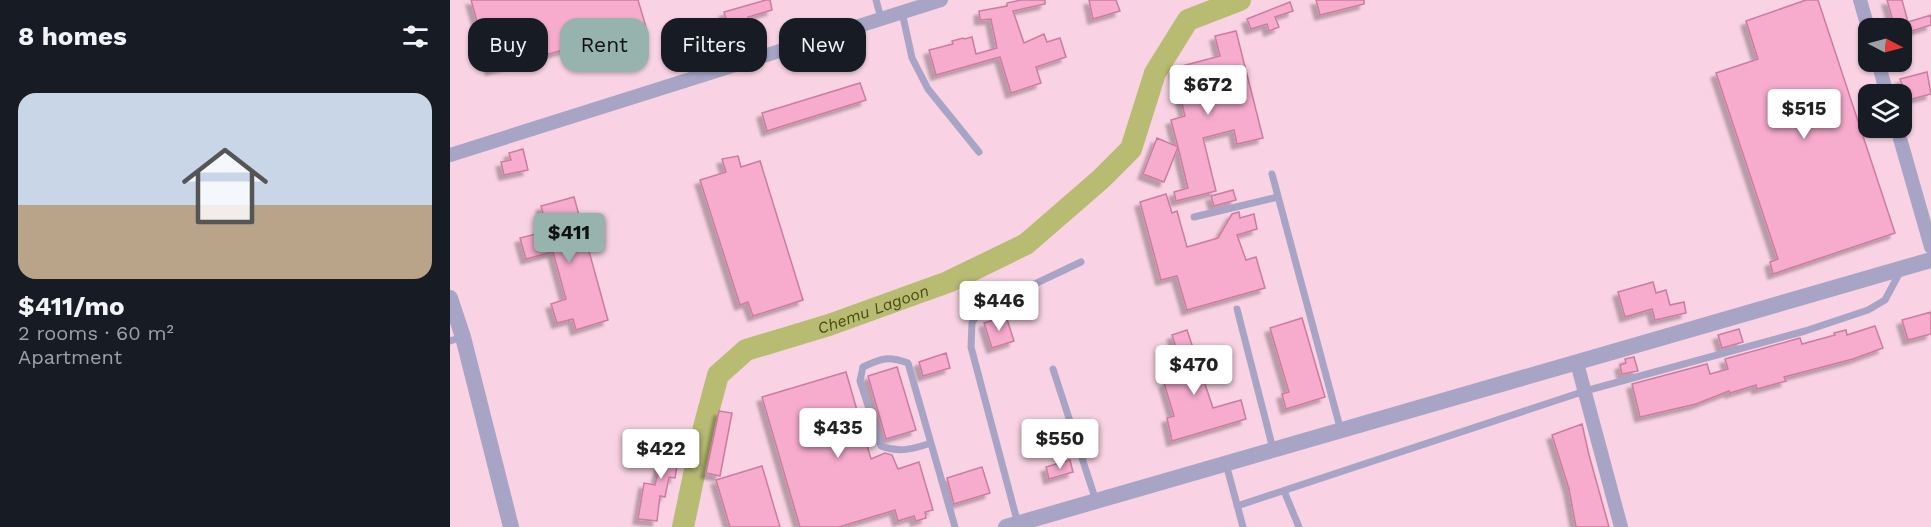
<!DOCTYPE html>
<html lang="en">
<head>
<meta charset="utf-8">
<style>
  :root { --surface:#171b24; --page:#20242c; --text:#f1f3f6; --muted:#9ea1a6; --line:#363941; --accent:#96b4ad }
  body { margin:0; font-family:"Work Sans",sans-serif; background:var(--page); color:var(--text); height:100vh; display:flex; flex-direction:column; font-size:22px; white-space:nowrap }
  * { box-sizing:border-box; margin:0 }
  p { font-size:20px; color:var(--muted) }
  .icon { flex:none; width:33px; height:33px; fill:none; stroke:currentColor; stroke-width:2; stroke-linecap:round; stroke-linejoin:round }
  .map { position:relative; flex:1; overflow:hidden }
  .drawer { display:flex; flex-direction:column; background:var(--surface); width:450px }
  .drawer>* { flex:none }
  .hud { position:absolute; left:18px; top:18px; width:570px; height:54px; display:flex; gap:12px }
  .needle { width:39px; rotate:96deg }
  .tools { position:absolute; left:1408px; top:18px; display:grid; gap:12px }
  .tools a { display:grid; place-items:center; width:54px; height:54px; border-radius:12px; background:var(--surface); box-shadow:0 2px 4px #0004; font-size:30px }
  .price { position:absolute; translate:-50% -51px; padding:0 14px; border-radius:6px; background:#fff; color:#222; font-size:20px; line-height:39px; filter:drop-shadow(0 2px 3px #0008) }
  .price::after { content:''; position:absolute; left:50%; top:36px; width:18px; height:14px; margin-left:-9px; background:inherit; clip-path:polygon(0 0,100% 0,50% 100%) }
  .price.on { background:var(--accent); color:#111 }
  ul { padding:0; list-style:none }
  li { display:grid; align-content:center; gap:12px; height:318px; padding:0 18px }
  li+li { border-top:2px solid var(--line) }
  li span { display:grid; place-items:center; height:186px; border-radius:18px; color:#555 }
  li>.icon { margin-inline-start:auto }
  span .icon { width:108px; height:108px; fill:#fffc; stroke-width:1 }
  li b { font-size:26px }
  h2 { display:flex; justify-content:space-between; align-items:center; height:72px; padding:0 18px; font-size:26px }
  .chip { padding:0 21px; border-radius:18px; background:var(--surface); box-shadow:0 2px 4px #0004; font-size:21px; line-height:54px }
  .chip.on { background:var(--accent); color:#111 }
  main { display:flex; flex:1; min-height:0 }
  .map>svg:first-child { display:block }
</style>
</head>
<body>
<main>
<section class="drawer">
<h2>8 homes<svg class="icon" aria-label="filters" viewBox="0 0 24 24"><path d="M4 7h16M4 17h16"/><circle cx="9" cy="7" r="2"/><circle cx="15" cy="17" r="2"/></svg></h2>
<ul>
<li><span style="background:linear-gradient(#c9d6e8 60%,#b9a48a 0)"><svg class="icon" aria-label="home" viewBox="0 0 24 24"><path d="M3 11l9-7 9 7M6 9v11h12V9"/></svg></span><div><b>$411/mo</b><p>2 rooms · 60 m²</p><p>Apartment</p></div></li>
</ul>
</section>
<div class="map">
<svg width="1481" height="527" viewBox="0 0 1481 527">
  <defs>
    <filter id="shadow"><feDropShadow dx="-5" dy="5" stdDeviation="1.5" flood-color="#0004"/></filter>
  </defs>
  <rect width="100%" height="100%" fill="#f6e4eb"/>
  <path fill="#f9d3e3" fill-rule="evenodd" d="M0,0H1481V527H0ZM1419,28H1452V62H1419ZM1419,94H1452V128H1419Z"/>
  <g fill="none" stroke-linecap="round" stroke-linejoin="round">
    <path stroke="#b8bc72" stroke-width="22" id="s1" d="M233,527L254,427L268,375L296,350L379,325L498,282L576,244L651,179L681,149L705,73L738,20L790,0"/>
  </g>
  <path fill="#f7acce" stroke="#cb7ca1" stroke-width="1.5" filter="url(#shadow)" d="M21,0H188L196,27L41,70Z
    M316,0H320L322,10L298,17L300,26L280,31L274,12Z
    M571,0H595V4L563,11L574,43L594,34L597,42L610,38L616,57L586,67L591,83L561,93L550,57L486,75L479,50L503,44L502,41L513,38L514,39L522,37L526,54L547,48L541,19L530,20L529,11L557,6V3Z
    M639,0H666L670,11L643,19Z
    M866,0H914V4L870,15Z
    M1356,0H1368L1445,233L1323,274L1320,262L1328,259L1266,73L1308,59L1296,21Z
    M1437,0H1452L1458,22L1481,15V25L1452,34V28H1445Z
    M840,2L843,11L825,17L829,27L819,31L817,24L801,29L797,19Z
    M255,25L260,39L233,45L229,32Z
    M786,31L813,138L787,144L784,130L753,138L766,191L726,201L724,192L738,188L728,147L714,182L693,174L707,138L728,147L721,120L735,116L724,68L770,56L765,36Z
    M1477,72L1481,94L1458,100L1450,79Z
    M410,83L416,100L317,131L312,113Z
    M73,149L78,170L54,175L51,162L61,160L59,153Z
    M288,156L291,167L310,161L353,300L303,316L298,302L290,305L250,180L276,172L272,159Z
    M783,190L786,200L764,206L761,196Z
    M716,194L722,213L727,211L737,247L768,238L782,214L789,212L790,218L804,214L807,229L787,235L796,260L806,257L815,288L737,310L727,276L711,280L690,202Z
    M124,197L158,320L126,330L123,319L107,323L101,304L116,299L103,252L76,259L70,238L98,231L91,206Z
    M1203,282L1206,293L1216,290L1220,305L1234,302L1236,313L1205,320L1202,309L1175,317L1168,292Z
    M1481,312V334L1458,340L1452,320Z
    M556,316L564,341L542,348L534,323Z
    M852,318L875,397L836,409L832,394L839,392L820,328Z
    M1425,326L1433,348L1403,359L1334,377L1336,381L1307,389L1306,385L1280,393L1279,391L1246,404L1190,417L1182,384L1257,364L1260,374L1278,369L1275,359L1350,338L1352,344L1385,335L1384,333L1396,330L1397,335Z
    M1289,329L1293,342L1272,348L1268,335Z
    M737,330L763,408L791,400L796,419L722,441L717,418L724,416L714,383L724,380L718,352L727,350L722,335Z
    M496,353L500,368L473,376L469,362Z
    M1184,357L1188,371L1172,374L1170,365L1176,363L1175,359Z
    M447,367L466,430L436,439L418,376Z
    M396,372L421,459L435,453L442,455L448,469L469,462L483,510L475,512L476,518L466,521L464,516L448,521L445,510L389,527H350L312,397Z
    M269,411L282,413L270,476L256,473Z
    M1132,424L1139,455L1159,527H1126L1119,489L1102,435Z
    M218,434L232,437L225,478L219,477L215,497L210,496L207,521L188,519L194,483L205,485Z
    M620,460L623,472L599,479L596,467Z
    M312,466L330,527H280L266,480Z
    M532,467L540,493L504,504L497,478Z"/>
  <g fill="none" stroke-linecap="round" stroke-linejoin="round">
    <path stroke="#a8a4c5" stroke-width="7" d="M426,0L431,18
      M452,12L462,58L478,89L529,152
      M822,174L891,431
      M744,217L828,197
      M787,309L823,449
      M0,341L13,337
      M603,369L646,501
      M481,443C463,449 449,453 431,446L410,381L413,367C432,358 438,356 458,363L505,527
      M776,464L793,527
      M834,491L849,527
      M787,506L1135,391L1355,331L1418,310L1435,300L1451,270
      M568,524L521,347L522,323L530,310L631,262"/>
    <path stroke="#a8a4c5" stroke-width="14" d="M1410,0L1419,31
      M1428,62L1437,94
      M1447,128L1481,247
      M0,155L491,0
      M1127,363L1171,527"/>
    <path stroke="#a8a4c5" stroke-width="16" d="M0,298L13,337L61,527
      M556,527L1481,260"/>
  </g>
  <g text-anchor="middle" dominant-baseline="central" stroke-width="4.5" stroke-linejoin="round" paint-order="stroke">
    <g font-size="16" font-style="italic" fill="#494a12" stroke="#fff">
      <text stroke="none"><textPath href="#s1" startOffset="327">Chemu Lagoon</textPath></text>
    </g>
  </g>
</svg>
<div class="tools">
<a><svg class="needle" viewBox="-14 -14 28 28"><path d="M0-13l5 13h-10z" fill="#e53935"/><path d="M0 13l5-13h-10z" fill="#9ea1a6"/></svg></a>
<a><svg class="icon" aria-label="layers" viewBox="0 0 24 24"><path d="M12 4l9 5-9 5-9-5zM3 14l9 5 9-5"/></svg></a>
</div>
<b class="price" style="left:758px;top:116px">$672</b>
<b class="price" style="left:1354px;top:140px">$515</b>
<b class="price on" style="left:119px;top:264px">$411</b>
<b class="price" style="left:549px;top:332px">$446</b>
<b class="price" style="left:744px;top:396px">$470</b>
<b class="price" style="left:388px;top:459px">$435</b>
<b class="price" style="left:610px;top:470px">$550</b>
<b class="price" style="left:211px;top:480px">$422</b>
<div class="hud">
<a class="chip">Buy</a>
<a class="chip on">Rent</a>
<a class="chip">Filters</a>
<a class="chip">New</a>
</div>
</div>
</main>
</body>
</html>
